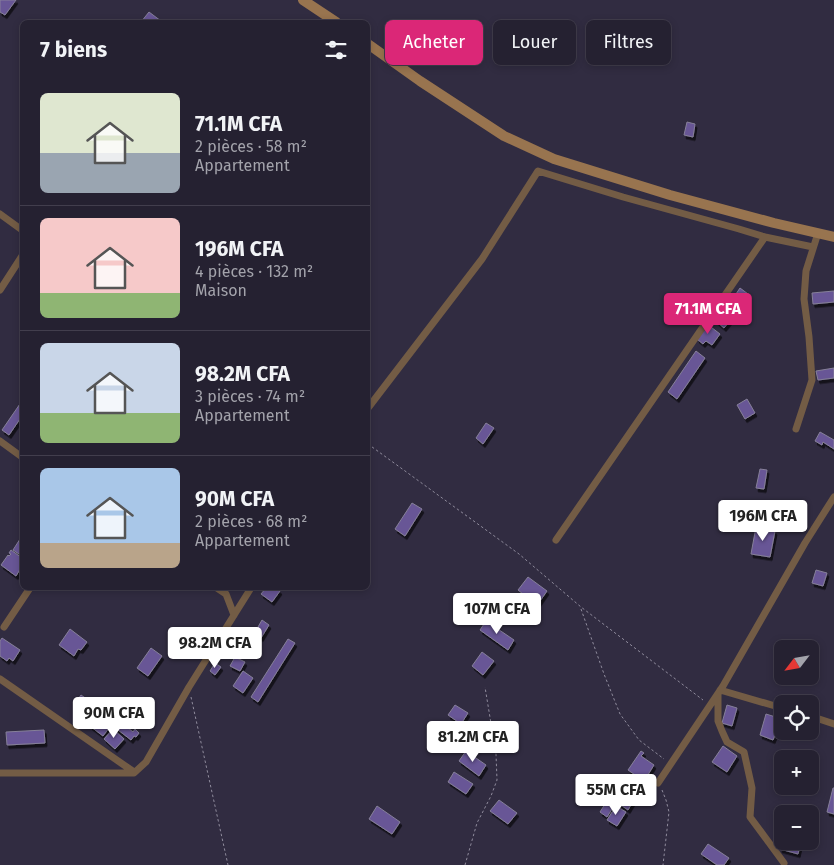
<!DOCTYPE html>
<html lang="fr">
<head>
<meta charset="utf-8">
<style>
  :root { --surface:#252131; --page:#312e3d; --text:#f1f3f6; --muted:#a3a3ab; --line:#423e4d; --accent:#db2777 }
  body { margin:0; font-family:"Fira Sans",sans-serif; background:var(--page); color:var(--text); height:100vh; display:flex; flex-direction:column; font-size:19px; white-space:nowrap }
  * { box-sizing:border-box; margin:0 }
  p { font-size:16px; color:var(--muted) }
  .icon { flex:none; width:28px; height:28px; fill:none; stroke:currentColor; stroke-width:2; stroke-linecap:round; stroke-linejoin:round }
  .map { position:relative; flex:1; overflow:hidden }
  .drawer { position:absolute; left:20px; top:20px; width:350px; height:570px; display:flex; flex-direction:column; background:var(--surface); border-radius:8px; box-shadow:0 2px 8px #0003,0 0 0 1px var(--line) }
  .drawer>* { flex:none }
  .guide { position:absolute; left:385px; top:20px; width:374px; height:45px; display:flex; gap:10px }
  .needle { width:32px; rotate:239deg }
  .fabs { position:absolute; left:774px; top:640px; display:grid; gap:10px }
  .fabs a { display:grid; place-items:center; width:45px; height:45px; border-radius:8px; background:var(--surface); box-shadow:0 2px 8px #0003,0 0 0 1px var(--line); font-size:25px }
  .price { position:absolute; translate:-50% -42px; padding:0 11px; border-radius:5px; background:#fff; color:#222; font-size:16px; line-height:32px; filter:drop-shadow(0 1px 2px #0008) }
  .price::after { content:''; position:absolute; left:50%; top:30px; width:15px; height:11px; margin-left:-8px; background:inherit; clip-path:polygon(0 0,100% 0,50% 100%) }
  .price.on { background:var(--accent); color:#fff }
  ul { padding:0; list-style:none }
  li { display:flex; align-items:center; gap:15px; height:125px; padding:0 20px }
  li+li { border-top:1px solid var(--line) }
  li span { display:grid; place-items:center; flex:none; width:140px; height:100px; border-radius:8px; color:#555 }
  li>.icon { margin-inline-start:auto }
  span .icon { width:60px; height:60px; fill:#fffc; stroke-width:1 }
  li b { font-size:21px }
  h2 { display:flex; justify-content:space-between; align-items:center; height:60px; padding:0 20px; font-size:21px }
  .chip { padding:0 18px; border-radius:8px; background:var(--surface); box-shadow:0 2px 8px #0003,0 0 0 1px var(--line); font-size:18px; line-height:45px }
  .chip.on { background:var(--accent); color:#fff }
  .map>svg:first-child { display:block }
</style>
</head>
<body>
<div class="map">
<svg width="834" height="865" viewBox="0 0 834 865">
  <defs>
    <filter id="shadow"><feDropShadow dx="2" dy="3.5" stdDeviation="0" flood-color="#0009"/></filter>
  </defs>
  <rect width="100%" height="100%" fill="#312c41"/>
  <path fill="#685696" stroke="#868099" filter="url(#shadow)" d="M0,0H16L5,15L0,12Z
    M149,12L161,21L160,22H141Z
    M687,122L695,124L693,137L684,135Z
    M740,288L748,294L738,309L730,303Z
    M834,291V302L813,304L812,293Z
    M726,309L734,316L724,328L716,321Z
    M707,324L720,334L712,345L706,341L703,344L697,339Z
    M696,351L705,358L677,399L668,392Z
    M834,368V378L818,380L816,371Z
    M747,399L755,413L745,419L737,405Z
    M22,401V416L9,435L2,430Z
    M486,423L494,428L483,444L476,438Z
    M820,432L834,440V449L823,442L822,445L815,441Z
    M760,469L767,470L764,489L756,488Z
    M412,503L422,509L405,536L395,529Z
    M756,527L775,531L770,557L751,554Z
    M22,536V556L13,550Z
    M11,550L22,558V566L16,576L1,565L8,555L9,556L11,554L9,553Z
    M816,570L827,573L823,586L812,583Z
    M528,577L547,591L526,621L506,607L511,600L518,606L521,602L519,600L523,594L518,590Z
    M266,588H276L280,591L272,602L261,594Z
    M262,620L269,625L261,638L254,634Z
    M486,621L514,640L508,650L480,630Z
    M70,629L87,642L81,650L78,649L74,656L59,645Z
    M2,638L20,650L13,661L9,658L7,661L0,656V641Z
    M288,639L295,643L258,702L251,697Z
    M151,648L162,656L148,676L137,668Z
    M482,652L494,661L483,675L472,666Z
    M235,657L245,662L240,671L230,666Z
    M215,663L221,667L215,675L210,671Z
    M243,671L253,678L243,693L233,686Z
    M81,695L97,706L92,713L76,702Z
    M455,705L468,713L461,724L448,715Z
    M727,705L737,708L732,726L722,723Z
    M105,706L118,716L103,736L90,726Z
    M766,714L782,719V731L779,730L777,736L775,735L773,740L760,735Z
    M120,718L129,725L127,727L133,732L135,729L139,733L136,737L134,736L131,740L113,726Z
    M113,729L124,739L115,749L104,739Z
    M44,730L45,743L7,745L6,732Z
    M723,746L737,756L727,772L712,762Z
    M466,751L486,765L479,776L459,761Z
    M641,751L644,753L641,756L654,765L644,781L628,770Z
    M454,772L473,784L466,794L448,782Z
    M622,775L642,788L638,794L619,781Z
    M617,785L624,790L607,817L600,812Z
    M833,788H834V814L827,812Z
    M628,789L637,795L628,810L618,803Z
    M499,800L517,813L508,824L490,811Z
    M377,806L400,822L392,834L369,819Z
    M616,806L626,812L617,826L607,820Z
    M782,839V841H801L798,854L780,849Z
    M708,844L729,858L724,865H717L701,854Z"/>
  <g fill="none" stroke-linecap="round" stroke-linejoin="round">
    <path stroke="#908c9d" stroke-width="1" stroke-dasharray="2.5 2.5" stroke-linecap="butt" d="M368,444L519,554L581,607L703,700
      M581,609L604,674L620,714L639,740L664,759
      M191,697L228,865
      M662,790L666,800L669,812L663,865
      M465,865L477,823L491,796L497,780L496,754L485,687"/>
    <path stroke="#735c45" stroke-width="7" d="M0,214L22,230
      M0,290L22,256
      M368,408L482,259L538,171L623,197L739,229L765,237L813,247
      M796,429L812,380L809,337L804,299L806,271L818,233
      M0,441L22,457
      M556,540L765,237
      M217,588L226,594L234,615
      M4,627L30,588
      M0,679L134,772
      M720,690L782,708
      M718,694V721L722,731L727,742L744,752L752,788L750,817L784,863
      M810,716L834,724
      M0,773H134L146,762L189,687L251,588
      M658,783L723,686L805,543L834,497"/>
    <path stroke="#98744f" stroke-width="10" d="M303,0L336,22
      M368,44L420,81L504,136L554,159L670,195L774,223L834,237"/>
  </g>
</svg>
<div class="fabs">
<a><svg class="needle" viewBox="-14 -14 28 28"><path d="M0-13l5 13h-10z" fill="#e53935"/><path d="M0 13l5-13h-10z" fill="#a3a3ab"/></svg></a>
<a><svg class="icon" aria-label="locate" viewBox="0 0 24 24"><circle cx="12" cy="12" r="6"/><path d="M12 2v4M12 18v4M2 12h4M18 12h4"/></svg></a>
<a>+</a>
<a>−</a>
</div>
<b class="price on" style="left:708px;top:335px">71.1M CFA</b>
<b class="price" style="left:763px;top:542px">196M CFA</b>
<b class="price" style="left:497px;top:635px">107M CFA</b>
<b class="price" style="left:215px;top:669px">98.2M CFA</b>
<b class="price" style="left:114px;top:739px">90M CFA</b>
<b class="price" style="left:473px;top:763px">81.2M CFA</b>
<b class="price" style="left:616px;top:816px">55M CFA</b>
<div class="guide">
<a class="chip on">Acheter</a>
<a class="chip">Louer</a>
<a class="chip">Filtres</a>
</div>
<section class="drawer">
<h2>7 biens<svg class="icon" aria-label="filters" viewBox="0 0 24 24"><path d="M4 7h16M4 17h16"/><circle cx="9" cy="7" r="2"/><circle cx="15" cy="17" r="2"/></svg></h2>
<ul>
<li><span style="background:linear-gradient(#dfe7d0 60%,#9aa5b1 0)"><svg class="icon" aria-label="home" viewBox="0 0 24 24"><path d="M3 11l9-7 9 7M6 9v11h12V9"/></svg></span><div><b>71.1M CFA</b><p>2 pièces · 58 m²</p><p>Appartement</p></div></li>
<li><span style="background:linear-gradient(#f6c9c9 75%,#8fb573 0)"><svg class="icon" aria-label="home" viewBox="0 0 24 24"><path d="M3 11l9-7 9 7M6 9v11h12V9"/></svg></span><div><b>196M CFA</b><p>4 pièces · 132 m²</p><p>Maison</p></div></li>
<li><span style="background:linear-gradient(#c9d6e8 70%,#8fb573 0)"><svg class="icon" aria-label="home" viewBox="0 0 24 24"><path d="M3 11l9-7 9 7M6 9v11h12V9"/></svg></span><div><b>98.2M CFA</b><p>3 pièces · 74 m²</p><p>Appartement</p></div></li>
<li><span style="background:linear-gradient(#a9c7e8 75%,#b9a48a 0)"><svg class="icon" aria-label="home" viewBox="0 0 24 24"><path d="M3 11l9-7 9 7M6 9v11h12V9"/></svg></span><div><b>90M CFA</b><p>2 pièces · 68 m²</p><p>Appartement</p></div></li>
</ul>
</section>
</div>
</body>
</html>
